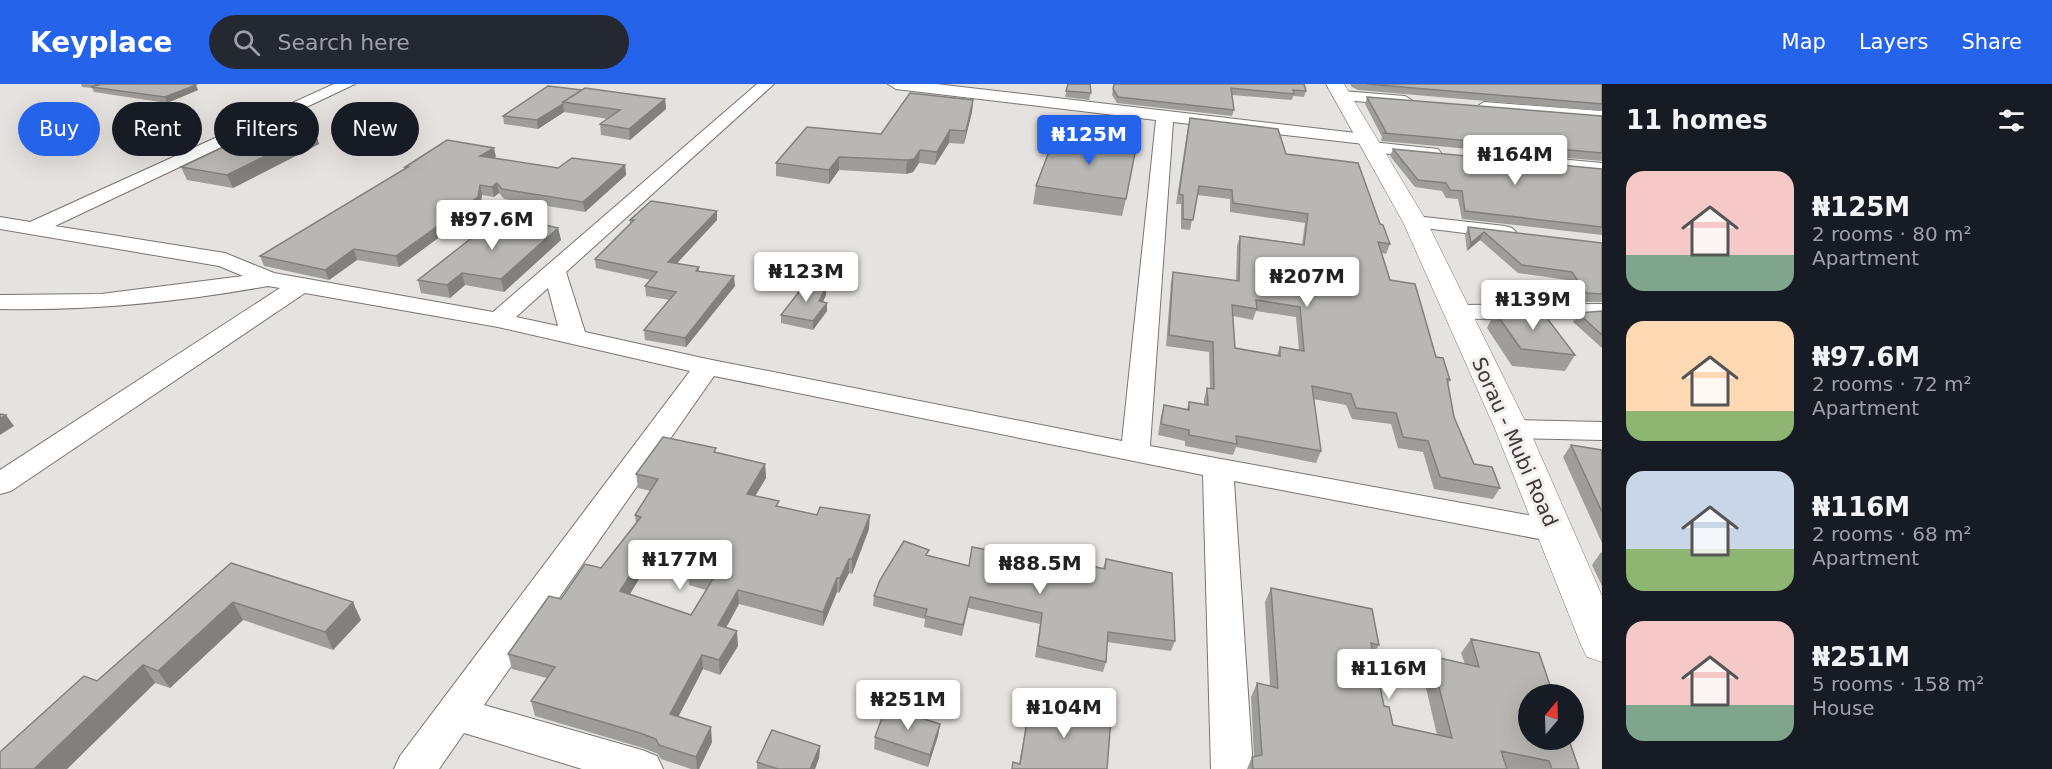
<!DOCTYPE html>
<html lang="en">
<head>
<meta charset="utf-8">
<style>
  :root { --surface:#171b24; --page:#242831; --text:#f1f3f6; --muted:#9ea1a6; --accent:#2563eb }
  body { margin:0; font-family:"DejaVu Sans",sans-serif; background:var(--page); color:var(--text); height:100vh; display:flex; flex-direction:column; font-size:22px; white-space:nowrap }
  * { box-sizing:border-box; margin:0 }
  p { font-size:20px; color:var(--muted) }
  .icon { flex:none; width:33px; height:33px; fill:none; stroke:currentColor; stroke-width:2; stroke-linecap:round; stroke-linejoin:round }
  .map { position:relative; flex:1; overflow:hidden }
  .side { display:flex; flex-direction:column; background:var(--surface); width:450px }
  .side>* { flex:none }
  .guide { position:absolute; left:18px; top:18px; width:570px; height:54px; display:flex; gap:12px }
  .needle { width:39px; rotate:19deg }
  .controls { position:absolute; left:1518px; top:600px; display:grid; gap:12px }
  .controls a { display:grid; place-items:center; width:66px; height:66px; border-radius:50%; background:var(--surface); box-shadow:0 6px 24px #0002; font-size:30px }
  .price { position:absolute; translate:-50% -51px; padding:0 14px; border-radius:6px; background:#fff; color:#222; font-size:20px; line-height:39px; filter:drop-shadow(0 2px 3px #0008) }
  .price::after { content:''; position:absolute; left:50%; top:36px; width:18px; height:14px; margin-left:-9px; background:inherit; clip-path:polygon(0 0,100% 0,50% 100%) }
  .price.on { background:var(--accent); color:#fff }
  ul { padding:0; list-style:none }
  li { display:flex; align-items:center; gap:18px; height:150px; padding:0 24px }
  li span { display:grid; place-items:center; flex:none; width:168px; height:120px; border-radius:18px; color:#555 }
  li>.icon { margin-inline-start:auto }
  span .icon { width:72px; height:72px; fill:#fffc; stroke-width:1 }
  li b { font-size:26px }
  h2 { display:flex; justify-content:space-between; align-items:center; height:72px; padding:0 24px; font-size:26px }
  .tag { padding:0 21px; border-radius:27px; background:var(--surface); box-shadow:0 6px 24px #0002; font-size:21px; line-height:54px }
  .tag.on { background:var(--accent); color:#fff }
  header { display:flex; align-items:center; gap:36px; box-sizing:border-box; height:84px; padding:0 30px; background:var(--accent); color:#fff }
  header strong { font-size:28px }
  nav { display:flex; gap:33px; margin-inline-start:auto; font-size:21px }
  .search { width:420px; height:54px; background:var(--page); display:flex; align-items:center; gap:15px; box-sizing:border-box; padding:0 21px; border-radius:33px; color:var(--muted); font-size:22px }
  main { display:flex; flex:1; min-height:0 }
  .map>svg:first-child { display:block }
</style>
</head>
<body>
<header>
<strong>Keyplace</strong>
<div class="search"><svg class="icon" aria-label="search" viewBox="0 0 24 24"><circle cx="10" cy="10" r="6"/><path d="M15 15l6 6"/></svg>Search here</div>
<nav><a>Map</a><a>Layers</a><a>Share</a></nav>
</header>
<main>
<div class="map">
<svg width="1602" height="685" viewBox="0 0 1602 685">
  <rect width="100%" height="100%" fill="#e6e2df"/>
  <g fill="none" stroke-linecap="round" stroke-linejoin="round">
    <defs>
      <path id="minor" d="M334,0H355L55,142L225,169L274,189L493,228L757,0H774L566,188L585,248L707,275L1122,357L1156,36L896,5L888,0H936L1365,50L1371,51L1374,55L1372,58L1438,65L1441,69L1432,74L1371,68L1365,67L1362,63L1364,60L1173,38L1150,362L1555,436L1566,439L1571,447L1566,455L1555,458L1234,397L1253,685H1211L1203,391L714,292L484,621L642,666L657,672L663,685H582L464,649L439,685H394L400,672L690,287L498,243L305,209L11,407L0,410V386L280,204L268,202C179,218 91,227 0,225V211L101,210L243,192L219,182L0,145V133L30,138ZM548,204L558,242L516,233Z
        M1342,7L1405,12L1413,17L1405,22L1336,15L1334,12Z
        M1484,18L1602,27V37L1478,26L1476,23Z
        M1496,69L1602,79V91L1489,79L1487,75Z
        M1415,132L1505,142L1512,144L1516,148L1512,152L1505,154L1408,142L1405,138L1408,134Z
        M1602,220V234L1457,235L1448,233L1445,228L1448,223L1457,221Z
        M1512,336L1602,338V356L1512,354L1502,351L1498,345L1502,339Z"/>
      <path id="major" d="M1326,0H1344L1427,138L1529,345L1602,512V578L1587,573L1581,561L1495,345L1403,138Z"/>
    </defs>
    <use href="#minor" stroke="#797573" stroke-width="2"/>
    <use href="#major" stroke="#797573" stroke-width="1"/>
    <use href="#minor" fill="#fff" fill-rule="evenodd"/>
    <use href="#major" fill="#fff" fill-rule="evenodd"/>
  </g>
  <path fill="#9f9d9a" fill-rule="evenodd" d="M81,0H192L198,6L167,19L94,8L92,4L82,3Z
    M1068,0L1091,9L1089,16L1065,13Z
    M1114,0H1304L1306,7L1304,13L1293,12L1292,16L1232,11L1234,26L1232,32L1117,19L1112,11Z
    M1350,0H1602V27L1358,6L1352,3Z
    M548,2L665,15L666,25L630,56L601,51L600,40L608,35L564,28L538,45L504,40L503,32Z
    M1367,13L1602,32V77L1381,57L1382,53L1365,20Z
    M973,16L972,28L964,60L949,59L935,81L919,79L913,88L906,90L839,86L829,100L776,92V79L881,50Z
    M1190,34L1286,70L1380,140L1390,160L1386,170L1382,169L1390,196L1450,296L1448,300L1454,333L1474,380L1500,404L1493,415L1434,405L1423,368L1398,364L1391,340L1352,335L1346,321L1313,315L1321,367L1316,379L1236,363L1233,371L1185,362V357L1158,351L1161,332L1164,321L1187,325L1189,318L1204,321V315L1207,304L1210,305L1209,268L1166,262L1171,198L1173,188L1236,197L1237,162L1240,152L1302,160L1305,139L1230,128V115L1197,111L1190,146L1181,145V120H1176L1188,42ZM1256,227L1296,233L1299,266L1280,263L1277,271L1235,264L1233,232L1253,236Z
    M315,47L319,60L233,104L187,96L181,83Z
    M1393,65L1602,85V151L1462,135L1458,115L1446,114L1442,107L1415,103L1390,72Z
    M496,73L494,74L558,84L625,81L626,91L585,128L504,115L499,109L494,113L482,111L480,123L399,183L357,176L329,196L264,182L260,172L406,84L405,83Z
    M1036,102L1126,115L1122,132L1033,120Z
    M630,136H717L676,180L699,183V187L735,202L686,263L645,256L644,246L670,216L646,212L645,202L651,196L596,184L595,175L630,140Z
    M1468,143L1602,159V218H1581L1567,196L1518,189L1480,156L1467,167L1465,151Z
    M558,144L561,156L504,208L465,201L450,214L421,209L418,196Z
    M826,211L823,218L827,219V227L813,246L781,239V231Z
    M1504,222L1575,271L1565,287L1512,282L1487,244L1495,228H1500Z
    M1602,227V264L1573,238L1578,229Z
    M1571,361L1602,366V459L1563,373Z
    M717,368L765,380L766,394L755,412L779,422L869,445L852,490L849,489L839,509L837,508L823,542L739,520L726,544L738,562L720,591L703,585L678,633L712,658L699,685H691L661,675L658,670L643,664L535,632L531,617L547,594L512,585L508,570L561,515L601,484L636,440L635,431L651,407L638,404L636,390ZM658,472L691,481L688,487L689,501L706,506L691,531L630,510L646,483L649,484Z
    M1601,468L1602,469V502L1592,481Z
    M928,471L969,482L1025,473L1103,484L1106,475L1175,557L1171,567L1107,558L1106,578L1103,588L1035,573L1040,540L968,524L962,552L924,543L925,535L873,522L874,512Z
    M231,479L361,536L333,566L243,536L170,604L155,599L67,685H0Z
    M1271,504L1379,561L1373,570L1384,622L1393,641L1437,651L1422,587L1431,572L1465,580L1461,569L1471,555L1579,685H1247L1252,673H1254L1251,613L1257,599L1270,602L1265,518Z
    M1031,614L1107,685L1019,680Z
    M940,640L938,652L928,683L874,665L875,653Z
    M820,662L819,674L815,685H757V678Z"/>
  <path fill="#82807d" d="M196,1L198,6L167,19L165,13Z
    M665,15L666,25L630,56L629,45Z
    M973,16L972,28L964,60L966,47Z
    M563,20L564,28L538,45L537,36Z
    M950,46L949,59L935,81L937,68Z
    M315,47L319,60L233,104L227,91Z
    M494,64L496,73L482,81L480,72Z
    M920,66L919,79L913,88L906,90L907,76Z
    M839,73V86L829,100V86Z
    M625,81L626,91L585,128L583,118Z
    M497,99L499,109L494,113L492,103Z
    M480,101L482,111L480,123L399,183L396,172Z
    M717,127V136L669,188L668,178Z
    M558,144L561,156L504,208L501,195Z
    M1484,148L1480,156L1467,167L1471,159Z
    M354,165L357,176L329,196L325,186Z
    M462,189L465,201L450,214L447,201Z
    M734,192L735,202L686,263L685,254Z
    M826,203V211L819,226V217Z
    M827,219V227L813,246V237Z
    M6,331L14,342L0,351V335Z
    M765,380L766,394L748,424L747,410Z
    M870,431L869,445L852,490V475Z
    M656,458L658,472L649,484L647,470Z
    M644,469L646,483L623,522L620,507Z
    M849,475V489L839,509L840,494Z
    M837,494V508L823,542V528Z
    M738,506L739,520L719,556L718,541Z
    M233,518L243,536L170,604L158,587Z
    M353,518L361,536L333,566L325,548Z
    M737,547L738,562L720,591L719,576Z
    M702,571L703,585L672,645L670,630Z
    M143,581L155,599L67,685H34Z
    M940,640L938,652L928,683L930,671Z
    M711,643L712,658L699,685H697L696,673Z
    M820,662L819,674L815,685H810Z"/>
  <path fill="#b9b7b3" stroke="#82807d" stroke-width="1.5" fill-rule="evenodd" d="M95,0H192L196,1L165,13L91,3L98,1Z
    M1068,0H1090L1091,9L1066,7Z
    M1114,0H1304L1306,7L1293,6L1294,10L1231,4L1234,26L1118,13L1113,5Z
    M1367,0H1602V20Z
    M548,2L582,6L563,18V20L537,36L503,32Z
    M585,4L665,15L629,45L600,40L620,26L563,18Z
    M910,9L973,16L966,47L950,46L937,68L920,66L914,75L907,76L839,73L829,86L776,79L807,43L881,50Z
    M1367,13L1602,32V69L1383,49L1386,48Z
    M1190,34L1278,45L1286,70L1358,79L1380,140L1383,141L1390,160L1378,158L1390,196L1415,200L1436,273L1443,274L1450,296L1447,295L1454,333L1474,380L1492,383L1500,404L1440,393L1428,357L1403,353L1396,329L1356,324L1351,310L1312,302L1321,367L1236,352L1237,360L1189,351V346L1161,340L1164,321L1189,326V318L1208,321L1207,304L1214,305L1213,258L1169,251L1173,188L1239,197L1240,152L1304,161L1308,130L1233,119L1232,106L1199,102L1193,136L1183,135V111L1179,110ZM1256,216L1300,223L1304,267L1280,263V272L1235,264L1232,221L1257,225Z
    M272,40L315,47L227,91L181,83Z
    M1056,49L1137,59L1126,115L1036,102Z
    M447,56L494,64L480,72L558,84L572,74L625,81L583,118L502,105L497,99L492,103L480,101L478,113L396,172L354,165L325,186L260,172L408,83H405Z
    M1393,65L1602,85V143L1465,127L1462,107L1450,106L1446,99L1418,96Z
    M651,117L717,127L668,178L699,183L696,187L734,192L685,254L644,246L676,208L645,202L657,188L595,175L634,136H630Z
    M501,131L558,144L501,195L462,189L447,201L418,196Z
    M1468,143L1602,159V210L1586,209L1572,188L1522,181L1484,148L1471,159Z
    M805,200L826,203L819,217L827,219L813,237L781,231Z
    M1504,222L1540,225L1575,271L1521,265L1495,228L1509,229Z
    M1602,227V251L1578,229Z
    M0,330L6,331L0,335Z
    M663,353L716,364L714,368L765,380L747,410L779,417L776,422L817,431L820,423L870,431L852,475H849L840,494H837L823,528L738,506L718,541L737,547L719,576L702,571L670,630L711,643L696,673L659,661L656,655L640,649L531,617L555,583L508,570L549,512L561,515L585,480L601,484L641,433L635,431L658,395L636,390ZM656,458L699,470L688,487L713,495L691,531L620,507L644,469L647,470Z
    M1571,361L1602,366V428Z
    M904,457L929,466L926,471L969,482L972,463L1025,473L1026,467L1105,485L1106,475L1172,489L1175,557L1108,548L1106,578L1038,562L1042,529L970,513L963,541L925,532L927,525L874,512L880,496Z
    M231,479L353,518L325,548L233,518L158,587L143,581L34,685H0V668L84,592L97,597Z
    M1271,504L1372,525L1379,561L1371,559L1384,622L1389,623L1393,641L1452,654L1431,572L1479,583L1471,555L1539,569L1553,610H1528V656H1569L1579,685H1552L1549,677L1501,667L1507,685H1253L1252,673L1262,671L1257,599L1278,604Z
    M1031,614L1111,634L1107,685H1012L1013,678L1020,680Z
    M886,623L940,640L930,671L875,653Z
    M772,646L820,662L810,685H778L757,678Z"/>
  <g text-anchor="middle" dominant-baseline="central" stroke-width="6" stroke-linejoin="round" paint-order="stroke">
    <g font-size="20" fill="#3d3b3a" stroke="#f4efec">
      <text transform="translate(1515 358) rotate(66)">Sorau - Mubi Road</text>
    </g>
  </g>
</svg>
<div class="controls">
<a><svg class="needle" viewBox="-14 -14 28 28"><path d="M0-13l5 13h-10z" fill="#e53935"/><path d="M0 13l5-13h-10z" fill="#9ea1a6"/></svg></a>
</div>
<b class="price on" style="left:1089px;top:82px">₦125M</b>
<b class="price" style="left:1515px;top:102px">₦164M</b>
<b class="price" style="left:492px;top:167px">₦97.6M</b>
<b class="price" style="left:806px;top:219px">₦123M</b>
<b class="price" style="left:1307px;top:224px">₦207M</b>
<b class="price" style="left:1533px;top:247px">₦139M</b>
<b class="price" style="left:680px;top:507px">₦177M</b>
<b class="price" style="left:1040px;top:511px">₦88.5M</b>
<b class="price" style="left:1389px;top:616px">₦116M</b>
<b class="price" style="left:908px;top:647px">₦251M</b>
<b class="price" style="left:1064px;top:655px">₦104M</b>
<div class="guide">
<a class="tag on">Buy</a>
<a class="tag">Rent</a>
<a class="tag">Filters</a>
<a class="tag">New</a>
</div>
</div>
<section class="side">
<h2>11 homes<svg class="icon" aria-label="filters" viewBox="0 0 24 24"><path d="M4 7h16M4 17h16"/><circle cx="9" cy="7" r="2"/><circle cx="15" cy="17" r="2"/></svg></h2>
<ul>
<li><span style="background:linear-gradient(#f6c9c9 70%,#7fa58c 0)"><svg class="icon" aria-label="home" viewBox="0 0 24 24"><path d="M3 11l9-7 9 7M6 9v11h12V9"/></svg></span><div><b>₦125M</b><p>2 rooms · 80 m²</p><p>Apartment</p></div></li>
<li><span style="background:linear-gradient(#ffd9b3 75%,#8fb573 0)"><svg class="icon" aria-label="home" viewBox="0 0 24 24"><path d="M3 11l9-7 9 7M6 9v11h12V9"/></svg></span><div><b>₦97.6M</b><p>2 rooms · 72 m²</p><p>Apartment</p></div></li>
<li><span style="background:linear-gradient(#c9d6e8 65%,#8fb573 0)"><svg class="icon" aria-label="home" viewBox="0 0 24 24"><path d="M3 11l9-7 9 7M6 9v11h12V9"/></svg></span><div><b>₦116M</b><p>2 rooms · 68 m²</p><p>Apartment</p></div></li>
<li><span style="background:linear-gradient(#f6c9c9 70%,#7fa58c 0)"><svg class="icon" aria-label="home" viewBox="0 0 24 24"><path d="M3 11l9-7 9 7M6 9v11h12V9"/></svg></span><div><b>₦251M</b><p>5 rooms · 158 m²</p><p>House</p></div></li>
</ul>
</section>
</main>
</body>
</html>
